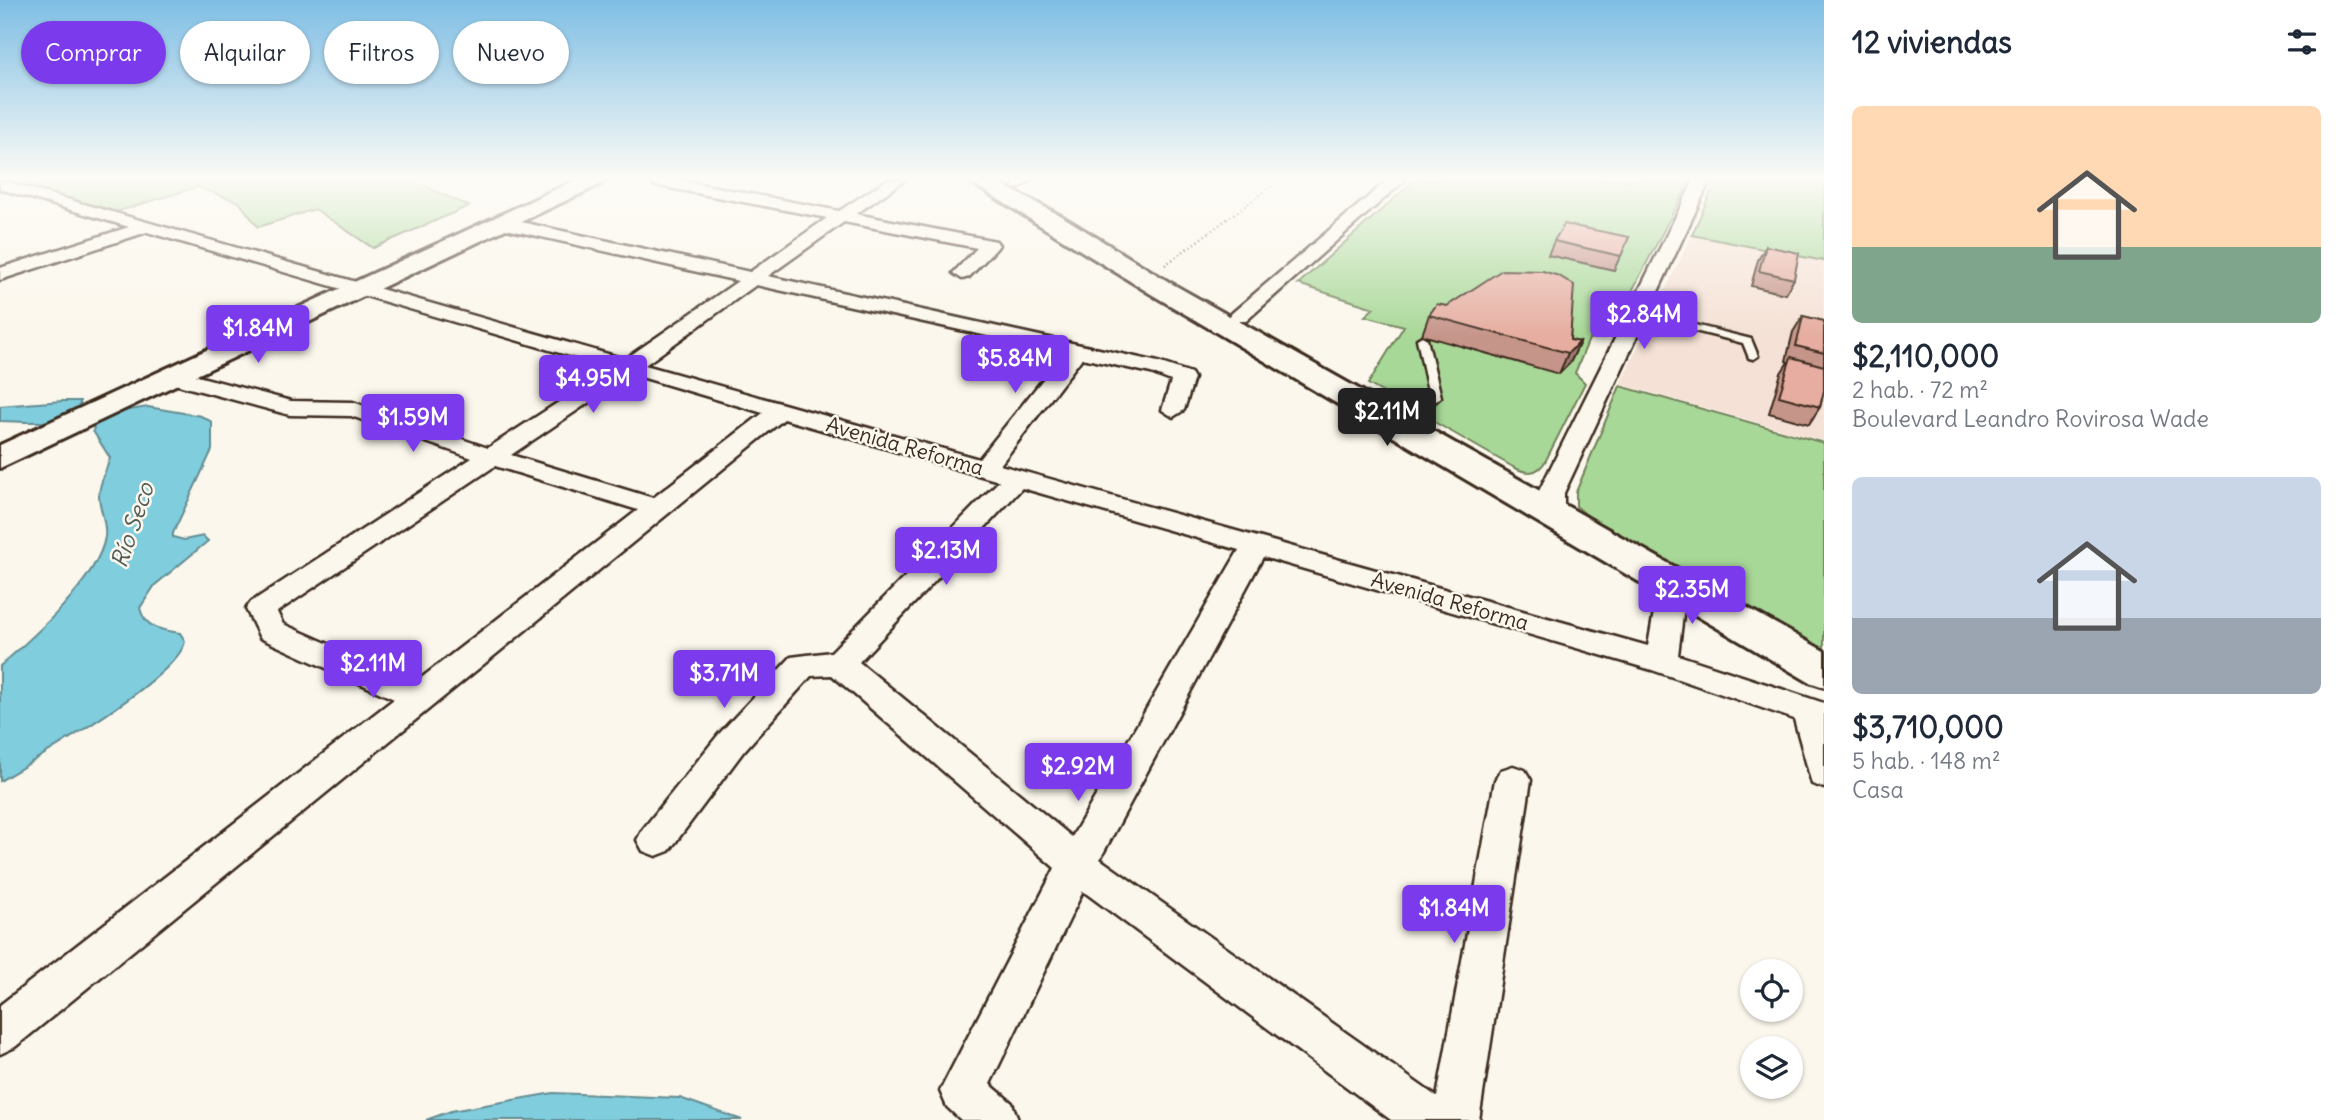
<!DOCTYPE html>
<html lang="es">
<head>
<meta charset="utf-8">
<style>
  :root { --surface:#fff; --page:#f2f2f3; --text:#1f2937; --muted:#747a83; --accent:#7c3aed }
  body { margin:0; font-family:Delius,sans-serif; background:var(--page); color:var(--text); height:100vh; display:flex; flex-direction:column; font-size:26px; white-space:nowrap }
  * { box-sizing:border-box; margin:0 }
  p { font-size:23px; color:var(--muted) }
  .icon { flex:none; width:38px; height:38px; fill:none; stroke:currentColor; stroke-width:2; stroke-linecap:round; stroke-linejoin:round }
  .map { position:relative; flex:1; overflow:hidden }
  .drawer { display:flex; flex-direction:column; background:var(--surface); width:525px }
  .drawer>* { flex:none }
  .top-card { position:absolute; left:21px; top:21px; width:665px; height:63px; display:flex; gap:14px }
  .buttons { position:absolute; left:1740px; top:959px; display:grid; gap:14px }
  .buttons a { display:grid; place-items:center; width:63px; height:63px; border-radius:50%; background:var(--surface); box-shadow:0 2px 5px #0004; font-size:35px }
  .price { position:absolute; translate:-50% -60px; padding:0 16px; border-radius:7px; background:var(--accent); color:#fff; font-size:23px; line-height:46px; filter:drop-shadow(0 2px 4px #0008) }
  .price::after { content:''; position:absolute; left:50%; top:42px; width:21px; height:16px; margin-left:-10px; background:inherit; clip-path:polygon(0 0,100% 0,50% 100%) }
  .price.active { background:#222; color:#fff }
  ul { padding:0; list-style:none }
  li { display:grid; align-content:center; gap:14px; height:371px; padding:0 28px }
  li span { display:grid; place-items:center; height:217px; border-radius:10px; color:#555 }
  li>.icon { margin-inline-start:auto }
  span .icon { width:126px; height:126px; fill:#fffc; stroke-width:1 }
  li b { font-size:30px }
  h2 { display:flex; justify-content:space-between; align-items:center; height:84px; padding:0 28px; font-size:30px }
  .chip { padding:0 24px; border-radius:32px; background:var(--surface); box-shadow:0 2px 5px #0004; font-size:24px; line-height:63px }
  .chip.active { background:var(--accent); color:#fff }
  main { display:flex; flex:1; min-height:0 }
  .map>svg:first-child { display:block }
</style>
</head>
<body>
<main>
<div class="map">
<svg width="1824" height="1120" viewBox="0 0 1824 1120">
  <rect width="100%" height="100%" fill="#fbf7ec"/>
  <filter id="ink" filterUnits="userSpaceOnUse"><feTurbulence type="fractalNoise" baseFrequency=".0143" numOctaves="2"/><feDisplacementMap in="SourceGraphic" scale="14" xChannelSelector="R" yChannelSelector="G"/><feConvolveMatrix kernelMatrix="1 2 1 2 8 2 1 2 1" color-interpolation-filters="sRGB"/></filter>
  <g filter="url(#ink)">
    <path fill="#f5e1d5" d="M1692,235L1824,261V441L1620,384Z"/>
    <path fill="#a8d898" stroke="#72815b" stroke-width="2" d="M0,180H411L469,206L373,248L315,209L258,227L239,202L197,187L109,214Z
      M1415,180H1690L1608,337L1589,339L1575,373L1585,383L1546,460C1538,475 1526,474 1513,467L1368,384L1404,326L1365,316L1374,308L1298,284Z
      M1716,180H1824V261L1692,235Z
      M1620,386L1824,443V649L1595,522L1576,506V492Z"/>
    <path fill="#80cdde" stroke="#648c91" stroke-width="2" d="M63,401H80V404C62,429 26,421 0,421V406Z
      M148,407L201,416L212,422V450L173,533V537L184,540L203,536L208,541L155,585L140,608C145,629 162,630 180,633L185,641C179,677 36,759 0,781V666C32,638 98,580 105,537C107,522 99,509 99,495C99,484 107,469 110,458L93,431L95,422L116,412Z
      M553,1093L680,1098L742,1120H426L451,1111Z"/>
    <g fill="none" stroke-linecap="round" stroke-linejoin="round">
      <defs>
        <path id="lane" d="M1021,180H1031L1019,188H1013V184Z
          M1638,311L1751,339L1758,356L1753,359L1749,358L1743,343L1635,316L1633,314Z
          M1422,336L1427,339L1441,397C1428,409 1401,422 1383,420V416L1416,405L1429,396L1417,339Z"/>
        <path id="street" d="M0,180L625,359L738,281L497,227L495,223L497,219L503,218L750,272L827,218L654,185L647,180H680L839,211L887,180H905L856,214L996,241L999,245L996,249L969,277L962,279L953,273L977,248L844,222L768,276L1158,362L1191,373L1194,378L1184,410L1173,417L1162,410L1171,381L1151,373L1082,358L1000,465L1648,646L1659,583L1663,576L1673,574L1683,576L1687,583L1678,655L1824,703V788L1812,784L1794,719L1652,670L1263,557L1100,859L1437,1097L1495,780L1501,770L1513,766L1525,770L1531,780L1479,1120H1391L1083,891L990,1084L1012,1103L1018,1120H961L947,1107L940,1091L1055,868L832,675L811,676L743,752L669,851L656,856L643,851L637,840L643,829L719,734L791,657L831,652L999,481L784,419L15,1047L0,1054V1005L394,699L260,638L246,609L251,602L472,458L351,416L290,415L167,382L164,377L167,372L175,370L291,401L353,402L488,448L611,368L147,232L0,280V268L129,227L0,189ZM756,285L1064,353L979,459L645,365ZM631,374L763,413L653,498L511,455ZM495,466L638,510L416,682L283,624L277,612ZM1022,488L1239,550L1072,837L859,662Z
          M1388,180H1405L1246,321H1232L1229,317L1232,313Z
          M1694,180H1710L1564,493V512L1560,518H1542L1538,512V493Z"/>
        <path id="secondary" d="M576,180H604L601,184L0,468V445Z
          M967,180H993L1063,217L1169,282L1824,651V687L1809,682L1151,294Z"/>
      </defs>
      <use href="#lane" stroke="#3b2a1e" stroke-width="5"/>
      <use href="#street" stroke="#3b2a1e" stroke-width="5"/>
      <use href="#secondary" stroke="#3b2a1e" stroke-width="6"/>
      <path stroke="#3b2a1e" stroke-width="2.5" stroke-dasharray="1 3.5" stroke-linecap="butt" d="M1165,265L1280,180"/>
      <use href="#lane" fill="#fbf7ec" fill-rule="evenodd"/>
      <use href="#street" fill="#fbf7ec" fill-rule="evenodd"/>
      <use href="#secondary" fill="#fbf7ec" fill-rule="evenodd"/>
    </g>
    <path fill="#c6958a" stroke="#3b2a1e" stroke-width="2" d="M1629,237L1614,270L1548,255L1554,241Z
      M1766,246L1794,279L1785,294L1751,286L1758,260Z
      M1447,306L1570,340L1580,342L1570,363L1559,374L1422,335L1429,315Z
      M1803,316L1824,321V391L1820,407L1809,424L1769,413L1781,373L1788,362L1786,361L1793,332Z"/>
    <path fill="#a17970" stroke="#3b2a1e" stroke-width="2" d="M1580,342L1570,363L1559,374L1568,353Z"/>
    <path fill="#e6ada0" stroke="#3b2a1e" stroke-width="2" d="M1564,224L1629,237L1621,256L1554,241Z
      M1766,246L1799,253L1794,279L1759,271Z
      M1502,270L1543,271L1559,276L1574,285L1570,340L1580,342L1568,353L1429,315L1437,304L1447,306Z
      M1803,316L1824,321V353L1796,346Z
      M1791,357L1824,366V391L1820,407L1779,396Z"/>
  </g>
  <linearGradient id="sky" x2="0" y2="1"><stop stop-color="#7ebee4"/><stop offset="0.53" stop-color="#fdfbf6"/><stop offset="1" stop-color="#fdfbf6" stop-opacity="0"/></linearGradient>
  <rect width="1824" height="337" fill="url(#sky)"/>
  <g text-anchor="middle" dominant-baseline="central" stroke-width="5" stroke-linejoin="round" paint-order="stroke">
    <g font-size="21" fill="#3b2a1e" stroke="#fbf7ec">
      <text transform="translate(905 446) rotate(16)">Avenida Reforma</text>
      <text transform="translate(1450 601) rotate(16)">Avenida Reforma</text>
    </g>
    <g font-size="23" font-style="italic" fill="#505b58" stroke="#fbf7ec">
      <text transform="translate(132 525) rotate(-71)">Río Seco</text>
    </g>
  </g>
</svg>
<div class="buttons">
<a><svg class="icon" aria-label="locate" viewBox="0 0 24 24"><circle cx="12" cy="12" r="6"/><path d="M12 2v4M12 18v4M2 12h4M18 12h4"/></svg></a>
<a><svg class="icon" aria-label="layers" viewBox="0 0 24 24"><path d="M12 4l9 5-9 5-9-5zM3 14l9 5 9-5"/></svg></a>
</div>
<b class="price" style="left:1644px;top:351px">$2.84M</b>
<b class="price" style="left:258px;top:365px">$1.84M</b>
<b class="price" style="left:1015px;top:395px">$5.84M</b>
<b class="price" style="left:593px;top:415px">$4.95M</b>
<b class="price active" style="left:1387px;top:448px">$2.11M</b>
<b class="price" style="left:413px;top:454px">$1.59M</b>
<b class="price" style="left:946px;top:587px">$2.13M</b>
<b class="price" style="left:1692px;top:626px">$2.35M</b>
<b class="price" style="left:373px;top:700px">$2.11M</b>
<b class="price" style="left:724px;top:710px">$3.71M</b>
<b class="price" style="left:1078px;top:803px">$2.92M</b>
<b class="price" style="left:1454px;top:945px">$1.84M</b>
<div class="top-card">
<a class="chip active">Comprar</a>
<a class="chip">Alquilar</a>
<a class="chip">Filtros</a>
<a class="chip">Nuevo</a>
</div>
</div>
<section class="drawer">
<h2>12 viviendas<svg class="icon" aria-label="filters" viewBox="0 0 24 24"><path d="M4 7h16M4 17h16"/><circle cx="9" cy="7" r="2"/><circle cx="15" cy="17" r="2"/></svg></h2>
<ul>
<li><span style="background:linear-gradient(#ffd9b3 65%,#7fa58c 0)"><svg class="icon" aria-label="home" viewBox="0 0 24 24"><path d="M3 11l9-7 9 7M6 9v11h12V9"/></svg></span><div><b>$2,110,000</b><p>2 hab. · 72 m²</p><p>Boulevard Leandro Rovirosa Wade</p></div></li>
<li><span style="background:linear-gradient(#c9d6e8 65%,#9aa5b1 0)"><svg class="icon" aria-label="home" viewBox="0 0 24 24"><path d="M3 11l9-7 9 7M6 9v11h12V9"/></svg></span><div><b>$3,710,000</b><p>5 hab. · 148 m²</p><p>Casa</p></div></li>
</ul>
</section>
</main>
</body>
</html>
